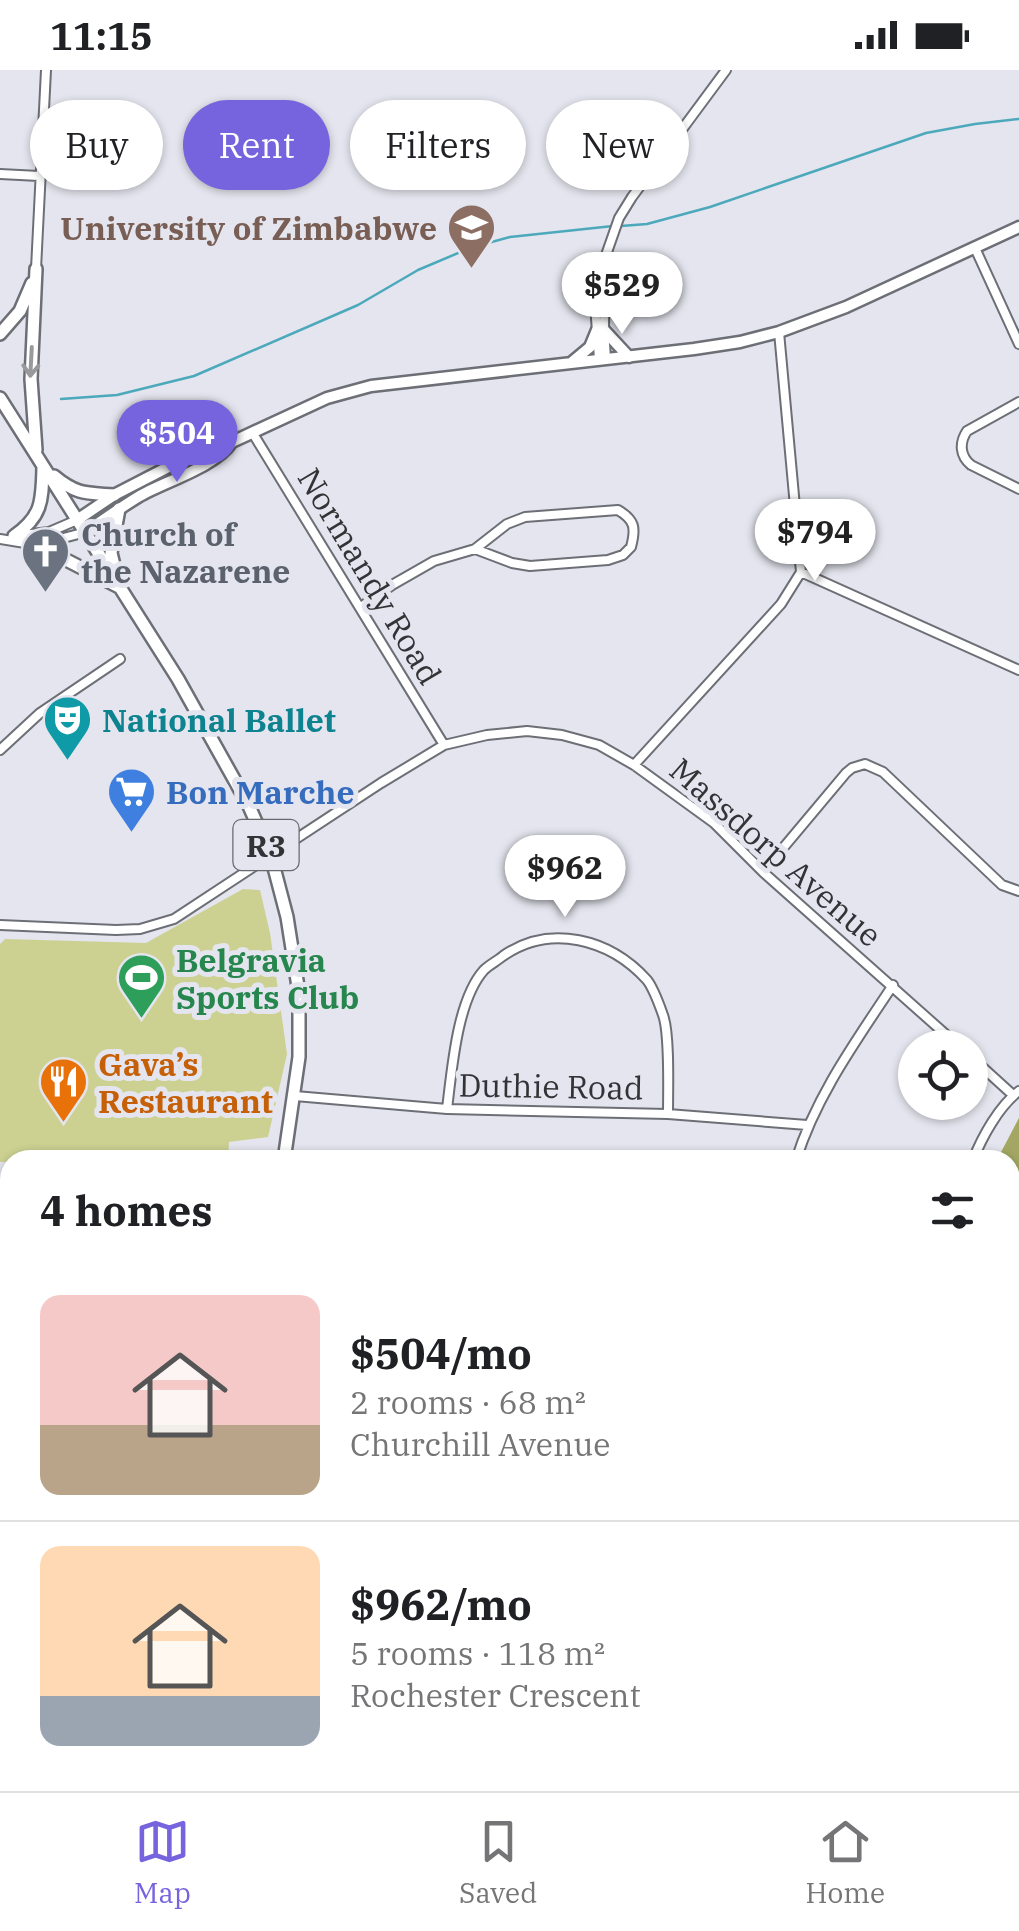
<!DOCTYPE html>
<html lang="en">
<head>
<meta charset="utf-8">
<style>
  :root { --surface:#fff; --page:#f6f6f6; --text:#202124; --muted:#757577; --line:#e0e0e0; --accent:#7664df }
  body { margin:0; font-family:"IBM Plex Serif",serif; background:var(--page); color:var(--text); height:100vh; display:flex; flex-direction:column; font-size:38px; white-space:nowrap }
  * { box-sizing:border-box; margin:0 }
  p { font-size:32px; color:var(--muted) }
  .icon { flex:none; width:55px; height:55px; fill:none; stroke:currentColor; stroke-width:2; stroke-linecap:round; stroke-linejoin:round }
  .map { position:relative; flex:1; overflow:hidden }
  .drawer { position:absolute; left:0px; top:1080px; width:1020px; height:642px; display:flex; flex-direction:column; background:var(--surface); border-radius:30px 30px 0 0; box-shadow:0 2px 8px #0004 }
  .drawer>* { flex:none }
  .hud { position:absolute; left:30px; top:30px; width:960px; height:90px; display:flex; gap:20px }
  .tools { position:absolute; left:898px; top:960px; display:grid; gap:20px }
  .tools a { display:grid; place-items:center; width:90px; height:90px; border-radius:50%; background:var(--surface); box-shadow:0 2px 8px #0004; font-size:50px }
  .price { position:absolute; translate:-50% -85px; padding:0 22px; border-radius:35px; background:#fff; color:#222; font-size:32px; line-height:65px; filter:drop-shadow(0 2px 5px #0008) }
  .price::after { content:''; position:absolute; left:50%; top:60px; width:30px; height:22px; margin-left:-15px; background:inherit; clip-path:polygon(0 0,100% 0,50% 100%) }
  .price.active { background:var(--accent); color:#fff }
  ul { padding:0; list-style:none }
  li { display:flex; align-items:center; gap:30px; height:250px; padding:0 40px }
  li+li { border-top:2px solid var(--line) }
  li span { display:grid; place-items:center; flex:none; width:280px; height:200px; border-radius:20px; color:#555 }
  li>.icon { margin-inline-start:auto }
  span .icon { width:120px; height:120px; fill:#fffc; stroke-width:1 }
  li b { font-size:42px }
  h2 { display:flex; justify-content:space-between; align-items:center; height:120px; padding:0 40px; font-size:42px }
  .pill { padding:0 35px; border-radius:45px; background:var(--surface); box-shadow:0 2px 8px #0004; font-size:35px; line-height:90px }
  .pill.active { background:var(--accent); color:#fff }
  .status { display:flex; justify-content:space-between; align-items:center; height:70px; padding:0 50px; background:var(--surface); direction:ltr }
  .status svg { height:28px; fill:currentColor }
  .menu { display:flex; justify-content:space-around; align-items:center; height:140px; border-top:2px solid var(--line); background:var(--surface); font-size:28px; color:var(--muted) }
  .menu a { display:grid; justify-items:center; gap:5px }
  .menu .active { color:var(--accent) }
  .map>svg:first-child { display:block }
</style>
</head>
<body>
<div class="status"><b>11:15</b><svg viewBox="0 0 49 12"><path d="M0 12V9h3v3zM5 12V6h3v6zM10 12V3h3v9zM15 12V0h3v12zM26 1h20v11H26zM47 4h2v5h-2z"/></svg></div>
<div class="map">
<svg width="1019" height="1721" viewBox="0 0 1019 1721">
  <rect width="100%" height="100%" fill="#e4e5ee"/>
  <path fill="#ccd192" d="M243,819L260,820L270,863L287,984L268,1067L229,1072L228,1090L0,1092V874L5,869L146,873Z
    M1019,1048V1699L1010,1695V1090H997Z
    M543,1713L907,1712V1713L906,1721H547Z"/>
  <path fill="#a3a763" d="M1019,1048V1533H1010V1090H997Z"/>
  <g fill="none" stroke-linecap="round" stroke-linejoin="round">
    <path stroke="#4ca9bb" stroke-width="2.5" d="M621,156L647,154L710,137L926,63L975,54L1019,49
      M61,329L117,325L194,306L358,235L418,200L470,178L510,167L613,156"/>
    <defs>
      <path id="minor" d="M0,104L39,106
        M975,178L1019,274
        M605,189L604,260L606,288
        M36,199L46,0
        M599,289L594,221L597,202L606,185L619,148L632,127L726,0
        M1019,332L967,361C959,373 960,386 971,395L1019,419
        M252,362L444,675
        M14,466L49,462L77,450
        M0,469L37,475L86,462
        M801,502L1019,600
        M361,537L392,515L434,491L475,479L507,454L525,447L618,440C635,450 636,458 631,477L623,485L608,490L530,496L512,493L475,479
        M0,680L40,643L120,589
        M634,695L781,534L801,502L779,262
        M763,802L846,703L852,698L865,694L883,702L1002,815L1019,821
        M0,855L116,860L140,859L174,849L381,713L444,675L487,665L527,661L562,665L599,675L634,695L714,753L763,802L961,978
        M970,986L1013,1025
        M295,1026L447,1039L668,1044L807,1055
        M447,1039C452,999 457,930 484,900C489,895 497,891 503,886C550,853 610,869 647,910C654,919 659,934 663,945C670,964 668,1020 668,1044
        M796,1090C816,1026 856,971 893,915
        M973,1090C982,1067 999,1036 1019,1021
        M0,1186L10,1187
        M0,1365H10
        M0,1537L10,1538
        M24,1721L56,1712
        M529,1721V1712
        M917,1721L918,1712"/>
      <path id="major" d="M604,260L629,287
        M572,292L590,277L597,260
        M77,450L114,425L207,377L217,373L232,372L327,328L371,316L694,279L740,272L779,262L846,237L1019,157
        M86,462C103,450 120,438 138,427C165,411 214,398 232,372"/>
      <path id="highway" d="M0,264L20,241L32,213
        M0,328L178,609L249,736L271,786L287,847L299,923V987L284,1090
        M36,380L31,309L36,199
        M54,406C77,425 86,423 114,425
        M14,466C43,446 42,430 43,397
        M37,475L119,517
        M116,503L111,483L119,439
        M146,1712L147,1721"/>
    </defs>
    <use href="#minor" stroke="#6d6f76" stroke-width="12"/>
    <use href="#major" stroke="#6d6f76" stroke-width="15"/>
    <use href="#highway" stroke="#6d6f76" stroke-width="16"/>
    <use href="#minor" stroke="#fff" stroke-width="8"/>
    <use href="#major" stroke="#fff" stroke-width="10"/>
    <use href="#highway" stroke="#fff" stroke-width="11"/>
  </g>
  <defs><path id="oneway-shaft" d="M-6 0H5M1.5-3L5.5 0L1.5 3" fill="none" stroke-width="1.6" stroke-linecap="round" stroke-linejoin="round" transform="scale(2.5)"/></defs>
  <use stroke="#99999b" href="#oneway-shaft" transform="translate(31 292) rotate(93)"/>
  <defs>
    <symbol id="university-pin" viewBox="-11 -11 22 30"><path d="M0 17L-7.5 6A9.5 9.5 0 1 1 7.5 6Z" fill="#8d6e63" stroke="#e4e5ee"/><path d="M0-5L7-2L0 1L-7-2ZM-4 1L0 2.5L4 1V4Q0 6-4 4Z" fill="#fff"/></symbol>
    <symbol id="church-pin" viewBox="-11 -11 22 30"><path d="M0 17L-7.5 6A9.5 9.5 0 1 1 7.5 6Z" fill="#6b7280" stroke="#e4e5ee"/><path d="M-1.2-6h2.4v3.5h3.3v2.4h-3.3V6h-2.4V-.1h-3.3v-2.4h3.3Z" fill="#fff"/></symbol>
    <symbol id="theatre-pin" viewBox="-11 -11 22 30"><path d="M0 17L-7.5 6A9.5 9.5 0 1 1 7.5 6Z" fill="#0f9aa8" stroke="#e4e5ee"/><path d="M-5-5.5Q0-4 5-5.5V0Q5 5 0 6Q-5 5-5 0ZM-3.3-2.5H-1v1.5H-3.3ZM1-2.5H3.3v1.5H1ZM-2.8 1Q0 5.5 2.8 1Z" fill="#fff"/></symbol>
    <symbol id="supermarket-pin" viewBox="-11 -11 22 30"><path d="M0 17L-7.5 6A9.5 9.5 0 1 1 7.5 6Z" fill="#3f7fe0" stroke="#e4e5ee"/><path d="M-6-5.5h2.5l.6 2H6L4.5 2H-2.5L-4.4-4H-6ZM-1.5 3.2a1.3 1.3 0 1 0 .1 0ZM3 3.2a1.3 1.3 0 1 0 .1 0Z" fill="#fff"/></symbol>
    <symbol id="stadium-pin" viewBox="-11 -11 22 30"><path d="M0 17L-7.5 6A9.5 9.5 0 1 1 7.5 6Z" fill="#2e9e5b" stroke="#e4e5ee"/><path d="M0-5a6.5 5 0 1 0 0 10a6.5 5 0 1 0 0-10ZM-3.5-1.8h7v3.6h-7Z" fill="#fff"/></symbol>
    <symbol id="restaurant-pin" viewBox="-11 -11 22 30"><path d="M0 17L-7.5 6A9.5 9.5 0 1 1 7.5 6Z" fill="#e8710a" stroke="#e4e5ee"/><path d="M-5-6h1v4h1v-4h1v4h1v-4h1v5L-1.5 .5V6h-2V.5L-5-1ZM5-6V6H3V1.5H1.5Q1.5-4 5-6Z" fill="#fff"/></symbol>
  </defs>
  <g fill-rule="evenodd">
    <use href="#university-pin" x="444" y="130" width="55" height="75"/>
    <use href="#church-pin" x="18" y="454" width="55" height="75"/>
    <use href="#theatre-pin" x="40" y="622" width="55" height="75"/>
    <use href="#supermarket-pin" x="104" y="694" width="55" height="75"/>
    <use href="#stadium-pin" x="114" y="880" width="55" height="75"/>
    <use href="#restaurant-pin" x="36" y="984" width="55" height="75"/>
  </g>
  <g text-anchor="middle" dominant-baseline="central" stroke-width="10" stroke-linejoin="round" paint-order="stroke">
    <rect fill="#e4e5ee" stroke="#68686e" stroke-width="2.5" x="233.5" y="750" width="65" height="50" rx="8"/>
    <g font-size="30" font-weight="bold" fill="#333337">
      <text x="266" y="775">R3</text>
    </g>
    <g font-size="32" font-weight="bold" fill="#785e54" stroke="#e4e5ee" text-anchor="end">
      <text x="437" y="158">University of Zimbabwe</text>
    </g>
    <g font-size="32" font-weight="bold" fill="#5b616d" stroke="#e4e5ee" text-anchor="start">
      <text x="81" y="464">Church of<tspan x="81" dy="37">the Nazarene</tspan></text>
    </g>
    <g font-size="32" fill="#333337" stroke="#e4e5ee">
      <text transform="translate(370 506) rotate(59)">Normandy Road</text>
      <text transform="translate(776 782) rotate(41)">Massdorp Avenue</text>
      <text transform="translate(551 1016) rotate(1)">Duthie Road</text>
    </g>
    <g font-size="32" font-weight="bold" fill="#0d838f" stroke="#e4e5ee" text-anchor="start">
      <text x="102" y="650">National Ballet</text>
    </g>
    <g font-size="32" font-weight="bold" fill="#366cbe" stroke="#e4e5ee" text-anchor="start">
      <text x="166" y="722">Bon Marche</text>
    </g>
    <g font-size="32" font-weight="bold" fill="#27864d" stroke="#e4e5ee" text-anchor="start">
      <text x="176" y="890">Belgravia<tspan x="176" dy="37">Sports Club</tspan></text>
    </g>
    <g font-size="32" font-weight="bold" fill="#c56008" stroke="#e4e5ee" text-anchor="start">
      <text x="98" y="994">Gava’s<tspan x="98" dy="37">Restaurant</tspan></text>
    </g>
  </g>
</svg>
<div class="tools">
<a><svg class="icon" aria-label="locate" viewBox="0 0 24 24"><circle cx="12" cy="12" r="6"/><path d="M12 2v4M12 18v4M2 12h4M18 12h4"/></svg></a>
</div>
<b class="price" style="left:622px;top:267px">$529</b>
<b class="price active" style="left:177px;top:415px">$504</b>
<b class="price" style="left:815px;top:514px">$794</b>
<b class="price" style="left:565px;top:850px">$962</b>
<div class="hud">
<a class="pill">Buy</a>
<a class="pill active">Rent</a>
<a class="pill">Filters</a>
<a class="pill">New</a>
</div>
<section class="drawer">
<h2>4 homes<svg class="icon" aria-label="filters" viewBox="0 0 24 24"><path d="M4 7h16M4 17h16"/><circle cx="9" cy="7" r="2"/><circle cx="15" cy="17" r="2"/></svg></h2>
<ul>
<li><span style="background:linear-gradient(#f6c9c9 65%,#b9a48a 0)"><svg class="icon" aria-label="home" viewBox="0 0 24 24"><path d="M3 11l9-7 9 7M6 9v11h12V9"/></svg></span><div><b>$504/mo</b><p>2 rooms · 68 m²</p><p>Churchill Avenue</p></div></li>
<li><span style="background:linear-gradient(#ffd9b3 75%,#9aa5b1 0)"><svg class="icon" aria-label="home" viewBox="0 0 24 24"><path d="M3 11l9-7 9 7M6 9v11h12V9"/></svg></span><div><b>$962/mo</b><p>5 rooms · 118 m²</p><p>Rochester Crescent</p></div></li>
</ul>
</section>
</div>
<nav class="menu">
<a class="active"><svg class="icon" aria-label="map" viewBox="0 0 24 24"><path d="M3 6l6-2 6 2 6-2v14l-6 2-6-2-6 2zM9 4v14M15 6v14"/></svg>Map</a>
<a><svg class="icon" aria-label="saved" viewBox="0 0 24 24"><path d="M7 4h10v16l-5-4-5 4z"/></svg>Saved</a>
<a><svg class="icon" aria-label="home" viewBox="0 0 24 24"><path d="M3 11l9-7 9 7M6 9v11h12V9"/></svg>Home</a>
</nav>
</body>
</html>
